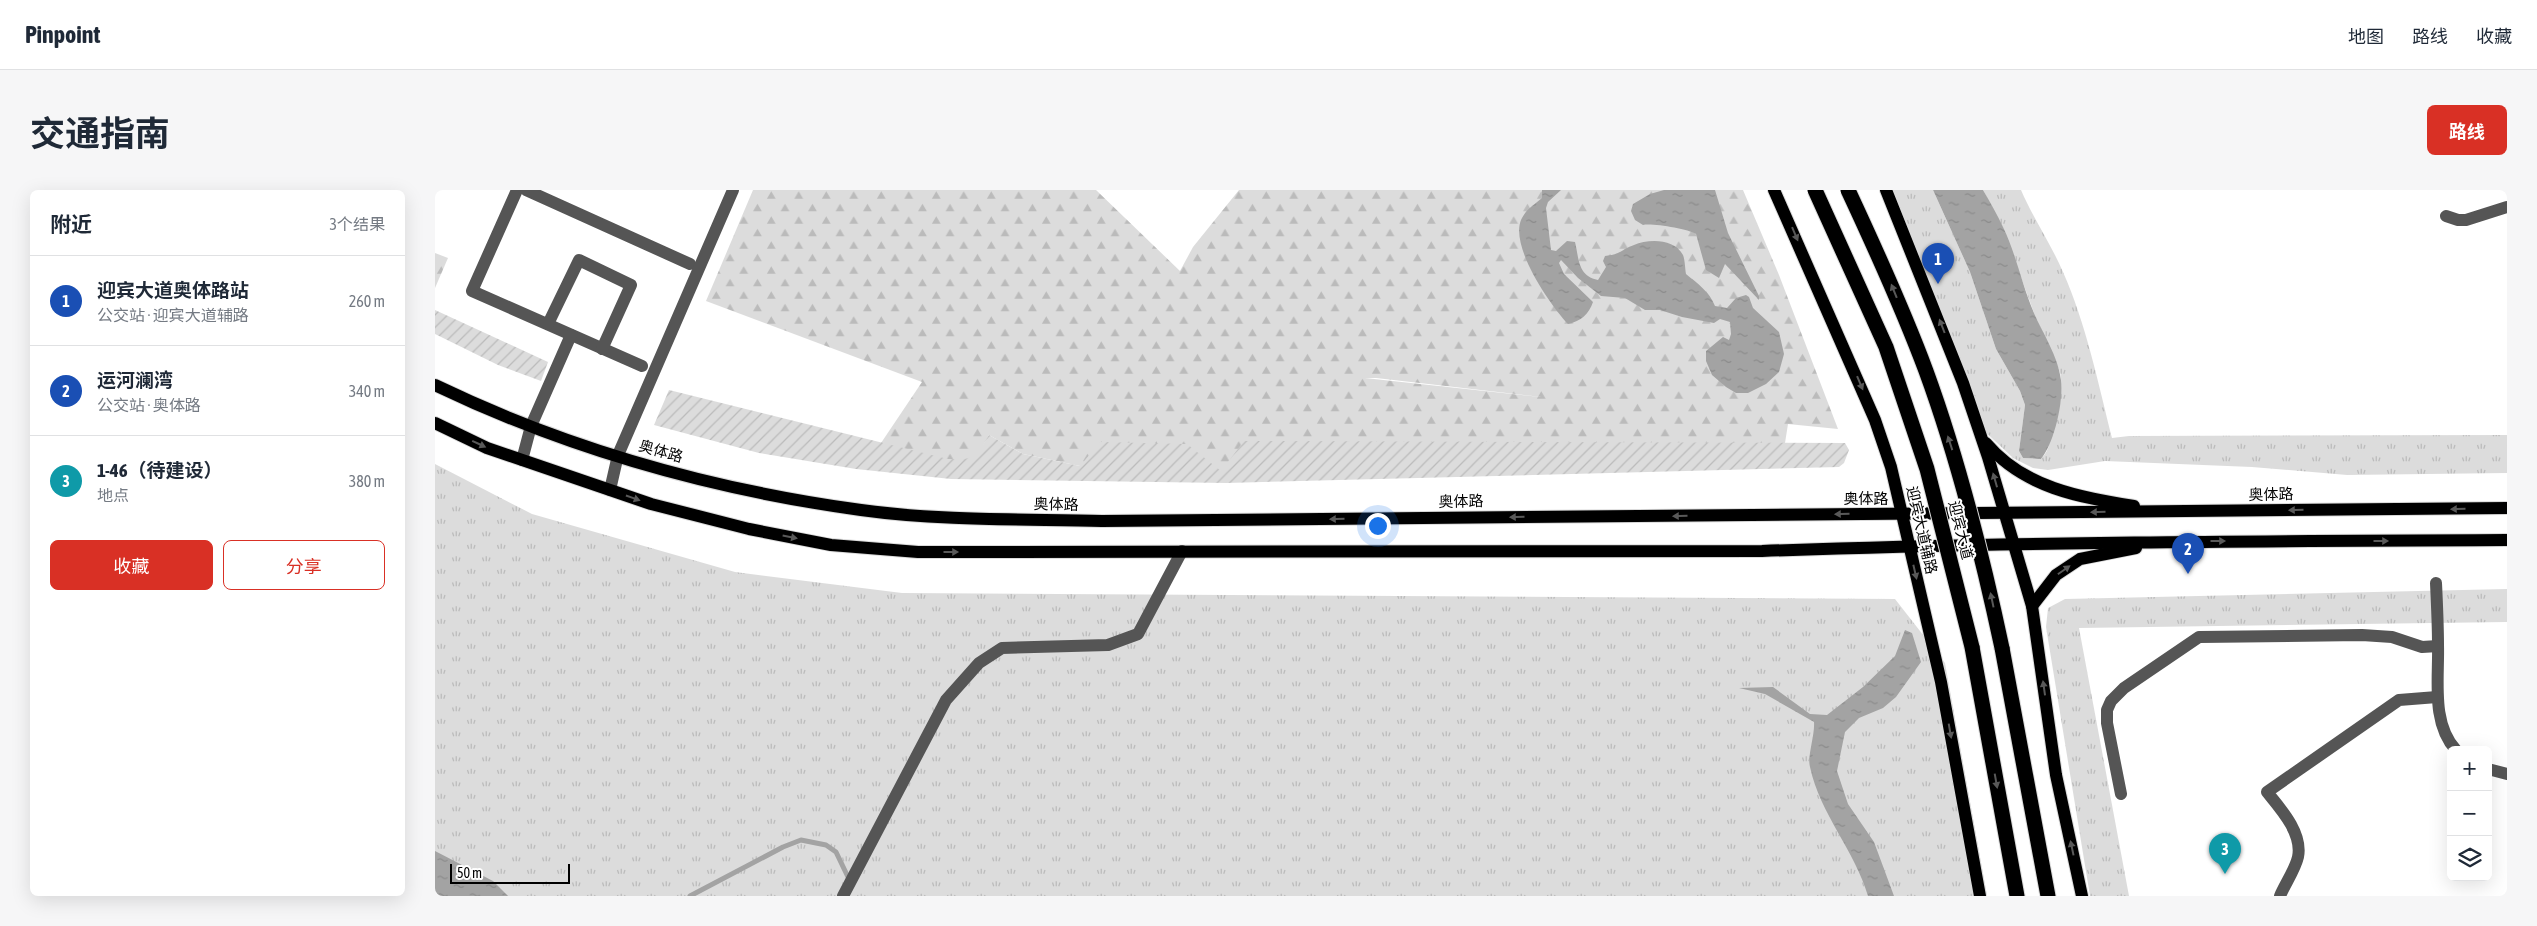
<!DOCTYPE html>
<html lang="zh">
<head>
<meta charset="utf-8">
<style>
  :root { --surface:#fff; --page:#f6f6f7; --text:#1f2937; --muted:#747a83; --line:#e0e1e3; --accent:#d93025 }
  body { margin:0; font-family:"Asap Condensed","Noto Sans SC",sans-serif; background:var(--page); color:var(--text) }
  .controls { position:absolute; right:15px; bottom:15px; display:grid; overflow:hidden; border-radius:8px; box-shadow:0 5px 20px #0002 }
  .controls button { width:45px; height:45px; display:grid; place-items:center; padding:0; border:0; border-bottom:1px solid var(--line); background:var(--surface); color:var(--text); font:25px sans-serif }
  .scale { position:absolute; left:15px; bottom:12px; width:120px; box-sizing:border-box; padding-left:5px; border:2px solid #000; border-top:0; font-size:14px; line-height:18px; white-space:nowrap; color:#000; -webkit-text-stroke:4px #fff; paint-order:stroke }
  .you { position:absolute; left:942px; top:335px; width:18px; height:18px; margin:-12px; border:4px solid #fff; border-radius:50%; background:#1a73e8; box-shadow:0 0 0 8px #1a73e833 }
  .badge { display:grid; place-items:center; width:32px; height:32px; border-radius:50%; background:var(--accent); color:#fff; font-size:16px; font-weight:700 }
  .pin { position:absolute; translate:-50% -41px; filter:drop-shadow(0 1px 2px #0008) }
  .pin::after { content:''; position:absolute; top:26px; width:18px; height:15px; background:inherit; clip-path:polygon(0 0,100% 0,50% 100%) }
  .list { margin:0; padding:0; list-style:none }
  h2 { display:flex; justify-content:space-between; align-items:center; height:65px; margin:0; padding:0 20px; font-size:21px }
  h2 small { font-size:16px; font-weight:400; color:var(--muted) }
  .list li { display:grid; grid-template-columns:32px 1fr auto; gap:15px; align-items:center; box-sizing:border-box; height:90px; padding:0 20px; border-top:1px solid var(--line) }
  .list b { display:block; font-size:19px; white-space:nowrap }
  .list p { margin:0; font-size:16px; white-space:nowrap; color:var(--muted) }
  .list em { font-size:16px; font-style:normal; color:var(--muted) }
  .actions { display:flex; gap:10px; padding:15px 20px }
  .actions a { flex:1; padding:11px 0; border:1px solid var(--accent); border-radius:8px; text-align:center; font-size:18px; color:var(--accent) }
  .actions .main { background:var(--accent); color:#fff }
  .icon { flex:none; width:28px; height:28px; fill:none; stroke:currentColor; stroke-width:2; stroke-linecap:round; stroke-linejoin:round }
  .map { position:relative; flex:none; width:2072px; height:706px; overflow:hidden; border-radius:8px }
  header { display:flex; align-items:center; gap:30px; box-sizing:border-box; height:70px; padding:0 25px; background:var(--surface); border-bottom:1px solid var(--line) }
  header strong { font-size:24px }
  nav { display:flex; gap:28px; margin-inline-start:auto; font-size:18px }
  .intro { display:flex; align-items:center; justify-content:space-between; box-sizing:border-box; height:120px; padding:0 30px }
  h1 { margin:0; font-size:35px }
  .button { padding:12px 22px; border-radius:8px; background:var(--accent); color:#fff; font-size:18px; font-weight:700 }
  main { display:flex; gap:30px; padding:0 30px }
  aside { flex:1; background:var(--surface); border-radius:8px; box-shadow:0 5px 20px #0002 }
  .map>svg:first-child { display:block }
  .grass { fill:url(#grass-tufts) }
  .forest { fill:url(#forest-firs); fill-rule:evenodd }
  .garden { fill:url(#garden-furrows) }
  .water { fill:url(#water-ripples) }
  .lines { fill:none; stroke-linecap:round; stroke-linejoin:round }
  .stream { stroke:#a3a3a3; stroke-width:5 }
  .major-casing { stroke:#dbdbdb; stroke-width:14 }
  .highway-casing { stroke:#dbdbdb; stroke-width:17 }
  .minor { stroke:#555; stroke-width:12 }
  .major { stroke:#000; stroke-width:12 }
  .highway { stroke:#000; stroke-width:15 }
  .highway-bridge-casing { stroke:#dbdbdb; stroke-width:17; stroke-linecap:butt }
  .highway-bridge { stroke:#000; stroke-width:15 }
  .oneway { fill:#595959 }
  .labels { text-anchor:middle; dominant-baseline:central; stroke-width:4; stroke-linejoin:round; paint-order:stroke }
  .street-label { font-size:15px; fill:#000; stroke:#fff }
</style>
</head>
<body>
<header>
<strong>Pinpoint</strong>
<nav><a>地图</a><a>路线</a><a>收藏</a></nav>
</header>
<div class="intro"><h1>交通指南</h1><a class="button">路线</a></div>
<main>
<aside>
<h2>附近<small>3个结果</small></h2>
<ul class="list">
<li><span class="badge" style="background:#1a4fb4">1</span><div><b>迎宾大道奥体路站</b><p>公交站 · 迎宾大道辅路</p></div><em>260 m</em></li>
<li><span class="badge" style="background:#1a4fb4">2</span><div><b>运河澜湾</b><p>公交站 · 奥体路</p></div><em>340 m</em></li>
<li><span class="badge" style="background:#0f9aa8">3</span><div><b>1-46（待建设）</b><p>地点</p></div><em>380 m</em></li>
</ul>
<div class="actions"><a class="main">收藏</a><a>分享</a></div>
</aside>
<div class="map">
<svg width="2072" height="706" viewBox="0 0 2072 706">
  <defs>
    <pattern id="grass-tufts" width="24" height="20" patternUnits="userSpaceOnUse" patternTransform="scale(1.25)"><rect width="24" height="20" fill="#dcdcdc"/><path d="M3 7l-1-3M5 7V3M7 7l1-3M15 17l-1-3M17 17v-4M19 17l1-3" fill="none" stroke="#bbb"/></pattern>
    <pattern id="forest-firs" width="22" height="20" patternUnits="userSpaceOnUse" patternTransform="scale(1.25)"><rect width="22" height="20" fill="#dcdcdc"/><path d="M5 1l3.5 6h-7zM16 11l3.5 6h-7z" fill="#bbb"/></pattern>
    <pattern id="garden-furrows" width="10" height="10" patternUnits="userSpaceOnUse" patternTransform="scale(1.25)"><rect width="10" height="10" fill="#dcdcdc"/><path d="M-1 1l2-2M0 10L10 0M9 11l2-2" fill="none" stroke="#bbb"/></pattern>
    <pattern id="water-ripples" width="26" height="14" patternUnits="userSpaceOnUse" patternTransform="scale(1.25)"><rect width="26" height="14" fill="#a3a3a3"/><path d="M2 4q2-2 4 0t4 0M15 11q2-2 4 0t4 0" fill="none" stroke="#8b8b8b"/></pattern>
  </defs>
  <rect width="100%" height="100%" fill="#fff"/>
  <!-- grass -->
  <g class="grass">
    <path d="M1448 0H1498L1535 82 1561 159 1585 201 1590 215 1584 261 1588 268 1606 269C1615 259 1613 256 1617 244 1624 222 1629 205 1625 182L1599 123 1568 38 1548 0H1586C1598 28 1616 54 1628 82 1651 134 1663 192 1677 248L1694 246 2072 245V283L1912 285 1817 277 1670 271 1613 280 1598 278 1578 268 1544 236Z"/>
    <polygon points="0,274 97,324 300,382 467,403 1460,409 1510,473 1552,706 0,706"/>
    <polygon points="2072,399 2072,432 1644,438 1694,706 1655,706 1611,437 1613,418 1630,409"/>
  </g>
  <!-- forest -->
  <g class="forest">
    <path d="M318 0H661L745 81 758 57 804 0H1308L1344 85 1403 239 1353 234 1350 253 786 281 645 276 588 264 554 245C550 251 547 260 541 265 527 280 465 258 446 253L487 192 271 111ZM930 188H941L1106 207H1105Z"/>
    <polygon points="0,63 13,68 0,98"/>
  </g>
  <!-- garden -->
  <g class="garden">
    <polygon points="0,120 113,172 106,191 63,175 0,144"/>
    <path d="M234 200 513 269C539 271 541 266 554 245L588 264 645 276 665 252 752 254 786 281 809 251 1410 253 1414 260 1409 273 1404 277 791 293 516 289 421 279 324 263 219 235Z"/>
  </g>
  <!-- water -->
  <g class="water">
    <path d="M1107 0H1126L1113 12 1111 18 1116 60 1121 61 1132 51 1140 52C1144 67 1142 86 1163 90L1171 77 1168 71 1170 66C1187 64 1185 60 1199 55 1213 49 1239 48 1248 65 1250 70 1250 78 1251 84 1263 94 1274 101 1280 116L1292 118 1301 108 1311 105 1314 107 1318 118 1344 142 1349 164 1344 182 1331 194 1313 203H1301L1291 197 1277 185 1271 171V161L1288 147 1294 150 1296 144 1295 132 1285 129 1279 133 1247 127 1225 120H1210L1190 108 1166 106 1143 88 1126 70 1124 73 1129 84 1158 112C1154 124 1146 131 1133 134 1115 115 1075 57 1086 30 1091 19 1099 15 1107 8Z"/>
    <path d="M1229 0H1280L1293 43 1324 106V110L1290 74 1284 88 1271 80 1261 44C1253 39 1217 33 1208 35L1200 30 1196 21 1198 14 1215 4Z"/>
    <path d="M1498 0H1548C1555 12 1562 24 1568 37 1581 64 1587 95 1599 123 1608 144 1623 166 1626 190 1629 210 1619 254 1606 269L1588 268 1584 261 1590 215 1585 201 1561 159 1535 82Z"/>
    <path d="M1470 440 1477 443 1486 472 1461 507 1448 518 1424 528 1410 542 1402 581 1413 614 1439 652 1459 706H1433C1420 661 1385 624 1375 577 1372 566 1380 546 1379 532L1330 504 1304 498 1338 497 1375 524 1392 525 1428 497 1460 466Z"/>
    <polygon points="0,661 58,691 73,706 0,706"/>
  </g>
  <g class="lines">
    <!-- stream -->
    <polyline class="stream" points="255,706 348,657 366,650 391,655 401,662 413,687"/>
    <defs>
      <g id="major">
        <polyline points="1339,0 1440,230 1456,277 1506,492 1545,706"/>
        <polyline points="1451,0 1528,193 1553,267 1597,416 1621,585 1647,706"/>
        <path d="M0 195C133 259 280 300 426 320 506 331 587 329 667 331L2072 318"/>
        <path d="M0 233 52 258 216 314 314 339 396 355 483 362 1327 361C1575 352 1824 351 2072 350"/>
        <path d="M1551 253C1589 298 1644 307 1699 316"/>
        <polyline points="1597,416 1621,385 1645,369 1701,358"/>
      </g>
      <g id="highway">
        <polyline points="1537,457 1582,706"/>
        <polyline points="1567,458 1613,706"/>
      </g>
    </defs>
    <!-- major casing -->
    <use href="#major" class="major-casing"/>
    <!-- highway casing -->
    <use href="#highway" class="highway-casing"/>
    <!-- minor -->
    <g class="minor">
      <polyline points="82,0 37,101 207,176"/>
      <polyline points="91,0 255,74"/>
      <polyline points="2011,26 2023,30 2031,30 2072,17"/>
      <polyline points="113,134 144,70 196,95 167,159"/>
      <polyline points="87,270 96,236 136,145"/>
      <polyline points="175,300 183,265 298,0"/>
      <path d="M2001 393C2002 414 2003 435 2003 455 2004 489 1996 533 2021 560"/>
      <polyline points="2053,579 2072,584"/>
      <polyline points="1686,604 1672,533 1672,520 1676,511 1689,498 1764,447 1927,445 1957,447 1987,457 2003,456"/>
      <polyline points="408,706 511,510 544,473 567,458 673,455 703,444 747,361"/>
      <path d="M1845 706C1850 694 1860 680 1863 667 1868 643 1845 618 1832 602L1964 510 2002 507"/>
    </g>
    <!-- major -->
    <use href="#major" class="major"/>
    <!-- highway -->
    <use href="#highway" class="highway"/>
    <defs>
      <g id="highway-bridge">
        <polyline points="1380,0 1451,157 1492,279 1537,457"/>
        <path d="M1413 0C1441 60 1468 119 1491 181 1524 271 1547 364 1567 458"/>
      </g>
    </defs>
    <!-- highway-bridge casing -->
    <use href="#highway-bridge" class="highway-bridge-casing"/>
    <!-- highway-bridge -->
    <use href="#highway-bridge" class="highway-bridge"/>
  </g>
  <!-- one-way arrows -->
  <defs><path id="oneway-solid" d="M-6-.8H1V-3.2L6.5 0L1 3.2V.8H-6Z" transform="scale(1.25)"/></defs>
  <g class="oneway">
    <use href="#oneway-solid" transform="translate(1360 44) rotate(67)"/>
    <use href="#oneway-solid" transform="translate(1459 101) rotate(-112)"/>
    <use href="#oneway-solid" transform="translate(1507 136) rotate(-111)"/>
    <use href="#oneway-solid" transform="translate(1425 193) rotate(67)"/>
    <use href="#oneway-solid" transform="translate(1515 253) rotate(-108)"/>
    <use href="#oneway-solid" transform="translate(44 254) rotate(25)"/>
    <use href="#oneway-solid" transform="translate(1560 290) rotate(-106)"/>
    <use href="#oneway-solid" transform="translate(198 308) rotate(19)"/>
    <use href="#oneway-solid" transform="translate(2023 319) rotate(179)"/>
    <use href="#oneway-solid" transform="translate(1861 320) rotate(179)"/>
    <use href="#oneway-solid" transform="translate(1663 322) rotate(179)"/>
    <use href="#oneway-solid" transform="translate(1407 324) rotate(179)"/>
    <use href="#oneway-solid" transform="translate(1245 326) rotate(179)"/>
    <use href="#oneway-solid" transform="translate(1082 327) rotate(179)"/>
    <use href="#oneway-solid" transform="translate(902 329) rotate(179)"/>
    <use href="#oneway-solid" transform="translate(355 347) rotate(11)"/>
    <use href="#oneway-solid" transform="translate(1783 351)"/>
    <use href="#oneway-solid" transform="translate(1946 351)"/>
    <use href="#oneway-solid" transform="translate(516 362)"/>
    <use href="#oneway-solid" transform="translate(1629 380) rotate(-35)"/>
    <use href="#oneway-solid" transform="translate(1480 382) rotate(77)"/>
    <use href="#oneway-solid" transform="translate(1557 410) rotate(-102)"/>
    <use href="#oneway-solid" transform="translate(1609 498) rotate(-98)"/>
    <use href="#oneway-solid" transform="translate(1515 541) rotate(80)"/>
    <use href="#oneway-solid" transform="translate(1561 591) rotate(80)"/>
    <use href="#oneway-solid" transform="translate(1637 658) rotate(-102)"/>
  </g>
  <g class="labels">
    <!-- street labels -->
    <g class="street-label">
      <text transform="translate(226 261) rotate(16)">奥体路</text>
      <text transform="translate(1836 304) rotate(-1)">奥体路</text>
      <text x="1431" y="308">奥体路</text>
      <text transform="translate(1026 311) rotate(-1)">奥体路</text>
      <text transform="translate(621 314) rotate(1)">奥体路</text>
      <text transform="translate(1487 340) rotate(77)">迎宾大道辅路</text>
      <text transform="translate(1526 340) rotate(76)">迎宾大道</text>
    </g>
  </g>
</svg>
<div class="controls">
<button>+</button>
<button>−</button>
<button><svg class="icon" aria-label="layers" viewBox="0 0 24 24"><path d="M12 4l9 5-9 5-9-5zM3 14l9 5 9-5"/></svg></button>
</div>
<div class="scale">50 m</div>
<div class="you"></div>
<div class="pin badge" style="left:1503px;top:94px;background:#1a4fb4">1</div>
<div class="pin badge" style="left:1753px;top:384px;background:#1a4fb4">2</div>
<div class="pin badge" style="left:1790px;top:684px;background:#0f9aa8">3</div>
</div>
</main>
</body>
</html>
